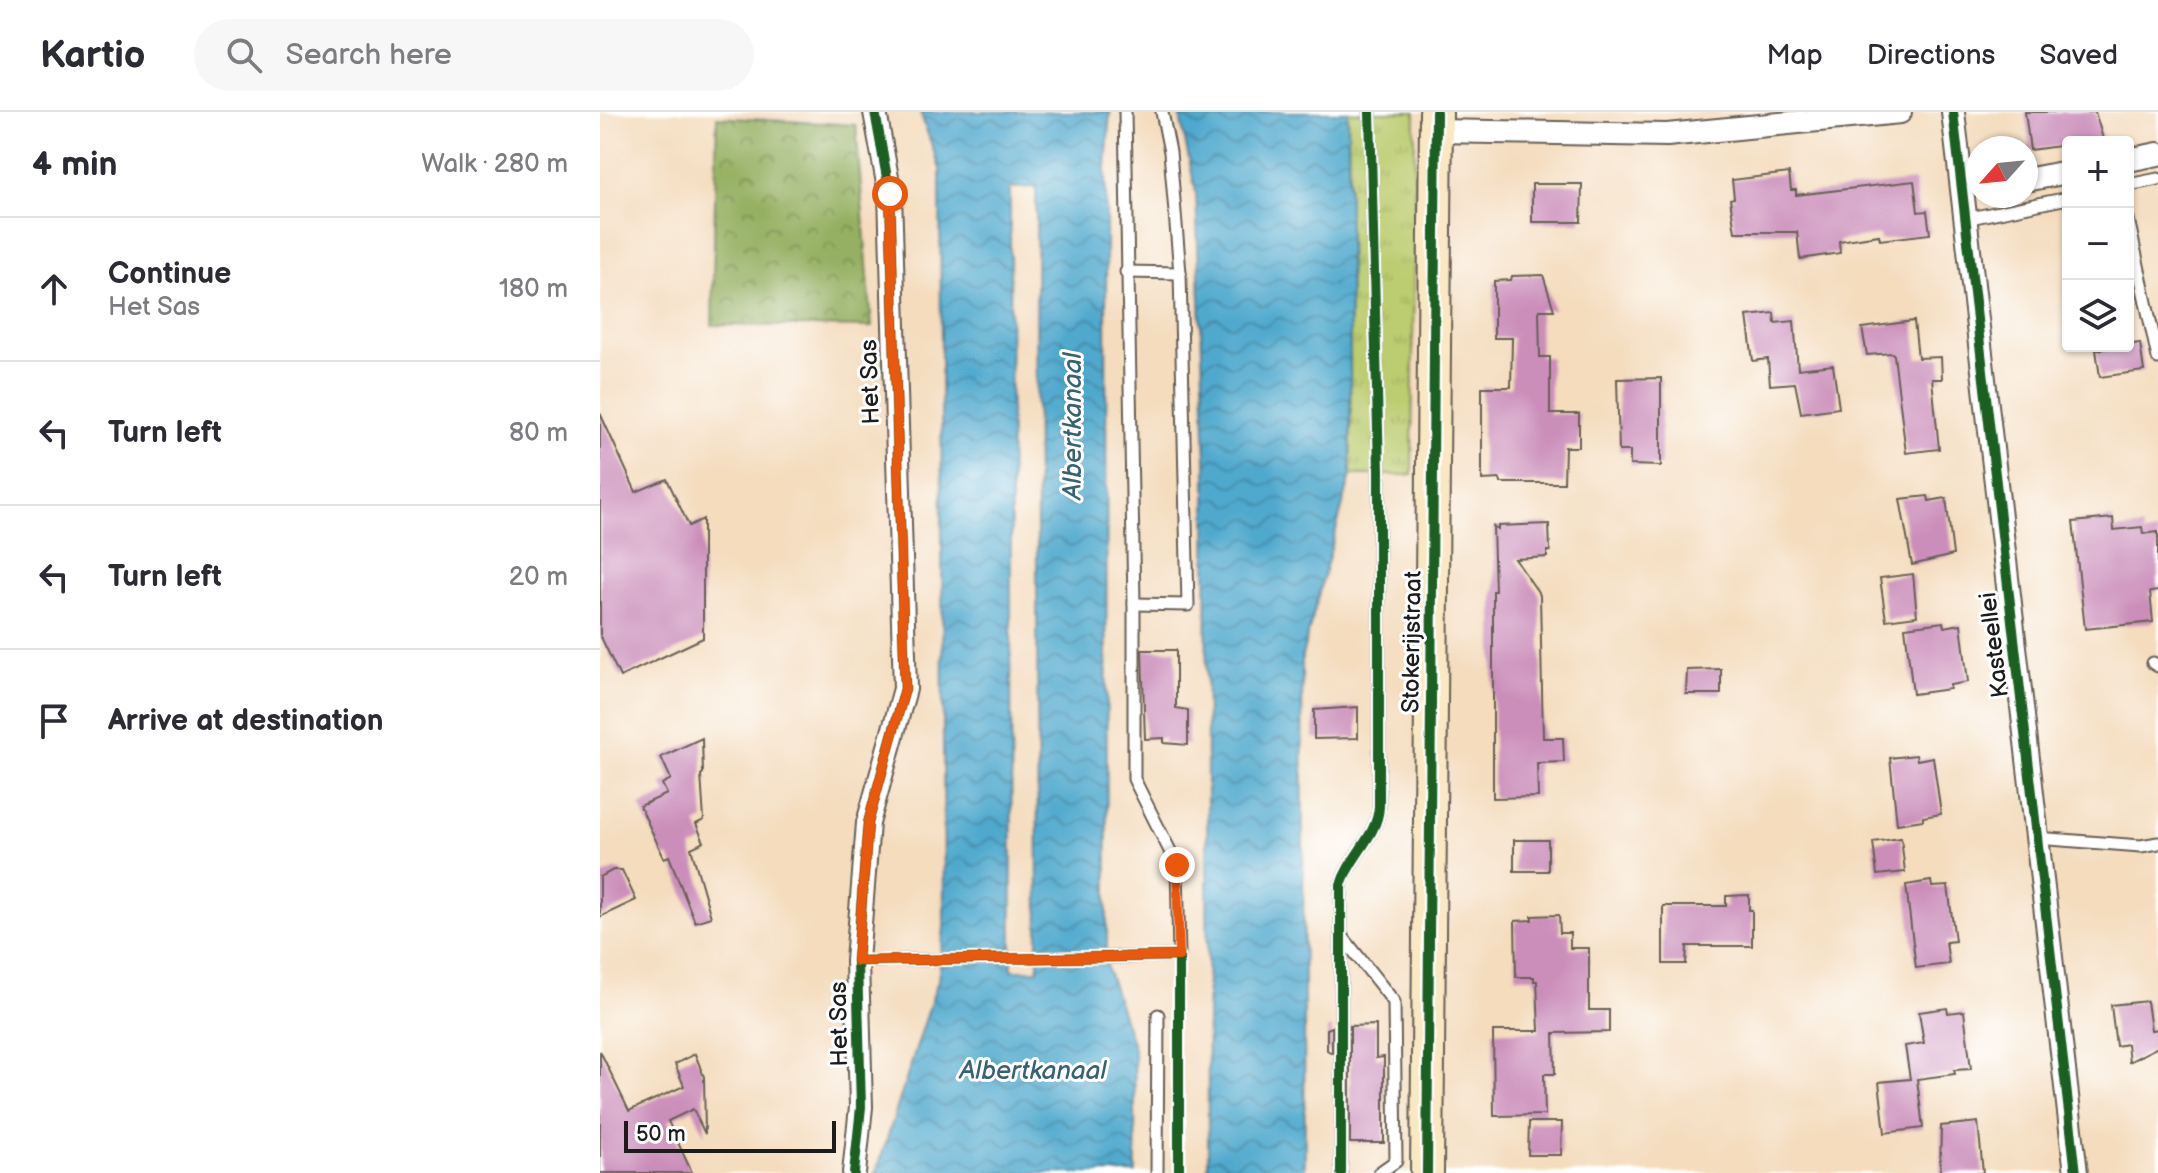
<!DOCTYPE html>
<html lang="en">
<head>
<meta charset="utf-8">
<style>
  :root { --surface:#fff; --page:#f7f7f7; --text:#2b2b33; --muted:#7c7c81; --line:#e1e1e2 }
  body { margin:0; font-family:"Balsamiq Sans",sans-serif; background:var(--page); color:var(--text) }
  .controls { position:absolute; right:24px; top:24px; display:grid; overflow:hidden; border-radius:8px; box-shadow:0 2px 6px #0004 }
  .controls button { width:72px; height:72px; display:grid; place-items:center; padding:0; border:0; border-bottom:2px solid var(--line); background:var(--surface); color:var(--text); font:40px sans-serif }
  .compass { position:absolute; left:1366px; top:24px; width:72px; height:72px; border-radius:50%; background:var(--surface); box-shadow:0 2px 6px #0004; rotate:243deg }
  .scale { position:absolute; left:24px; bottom:20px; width:212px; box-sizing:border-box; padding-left:8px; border:4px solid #1c1c1c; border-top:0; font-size:22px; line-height:28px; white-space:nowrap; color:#1c1c1c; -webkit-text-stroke:6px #fff; paint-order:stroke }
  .stop { position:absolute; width:24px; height:24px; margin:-18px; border:6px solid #ea580c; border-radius:50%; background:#fff }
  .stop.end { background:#ea580c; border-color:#fff; box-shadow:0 2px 8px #0008 }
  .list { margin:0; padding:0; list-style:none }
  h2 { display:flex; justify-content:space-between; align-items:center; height:104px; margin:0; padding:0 32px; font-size:34px }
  h2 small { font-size:26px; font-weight:400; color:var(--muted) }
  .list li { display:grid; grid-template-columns:52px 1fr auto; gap:24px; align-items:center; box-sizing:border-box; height:144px; padding:0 32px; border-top:2px solid var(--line) }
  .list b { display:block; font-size:30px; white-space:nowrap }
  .list p { margin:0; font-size:26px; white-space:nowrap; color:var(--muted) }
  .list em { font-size:26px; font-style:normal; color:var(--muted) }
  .icon { flex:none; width:44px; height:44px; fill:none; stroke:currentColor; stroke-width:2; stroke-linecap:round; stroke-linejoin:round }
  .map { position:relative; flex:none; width:1558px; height:1061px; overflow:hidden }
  header { display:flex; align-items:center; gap:48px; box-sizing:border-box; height:112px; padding:0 40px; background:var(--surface); border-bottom:2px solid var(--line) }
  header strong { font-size:38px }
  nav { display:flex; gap:44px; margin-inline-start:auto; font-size:28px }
  .search { width:560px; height:72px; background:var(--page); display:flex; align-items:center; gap:20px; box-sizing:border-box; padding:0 28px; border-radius:44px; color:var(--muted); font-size:30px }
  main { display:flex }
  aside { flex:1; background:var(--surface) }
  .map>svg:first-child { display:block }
  .grass { fill:url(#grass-tufts); stroke:#6c7446; stroke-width:2 }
  .forest { fill:url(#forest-crowns); stroke:#58663f; stroke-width:2 }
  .water { fill:url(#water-waves); stroke:#366274; stroke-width:2; fill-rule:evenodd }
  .building { fill:#cb8eba }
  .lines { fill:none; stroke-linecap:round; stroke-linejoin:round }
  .lane-casing { stroke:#685f54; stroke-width:15 }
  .street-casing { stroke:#685f54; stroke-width:26 }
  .secondary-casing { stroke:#685f54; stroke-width:36 }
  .lane { stroke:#fff; stroke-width:11 }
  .street { stroke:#fff; stroke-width:22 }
  .secondary { stroke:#fae7c3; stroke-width:32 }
  .cycleway-casing { stroke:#fff; stroke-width:15 }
  .cycleway { stroke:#1b5e20; stroke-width:10 }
  .route { stroke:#ea580c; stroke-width:10 }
  .labels { text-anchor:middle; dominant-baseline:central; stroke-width:6; stroke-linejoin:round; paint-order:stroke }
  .street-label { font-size:24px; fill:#1c1c1c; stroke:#fff }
  .water-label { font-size:26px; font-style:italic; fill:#366274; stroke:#fff }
</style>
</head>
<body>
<header>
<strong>Kartio</strong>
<div class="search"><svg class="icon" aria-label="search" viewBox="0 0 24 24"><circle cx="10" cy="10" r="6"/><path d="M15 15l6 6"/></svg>Search here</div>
<nav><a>Map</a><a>Directions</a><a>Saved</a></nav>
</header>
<main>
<aside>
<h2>4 min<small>Walk · 280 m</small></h2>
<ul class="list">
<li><svg class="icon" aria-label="ahead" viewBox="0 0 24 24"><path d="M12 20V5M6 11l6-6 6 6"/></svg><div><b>Continue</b><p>Het Sas</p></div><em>180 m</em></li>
<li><svg class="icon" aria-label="left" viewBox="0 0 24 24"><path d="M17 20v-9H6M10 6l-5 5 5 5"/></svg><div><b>Turn left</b></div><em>80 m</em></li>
<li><svg class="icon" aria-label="left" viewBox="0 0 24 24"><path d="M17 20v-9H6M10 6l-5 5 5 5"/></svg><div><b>Turn left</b></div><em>20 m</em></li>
<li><svg class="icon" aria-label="arrive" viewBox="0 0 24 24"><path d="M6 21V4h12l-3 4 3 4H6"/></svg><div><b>Arrive at destination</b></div></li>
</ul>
</aside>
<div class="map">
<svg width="1558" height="1061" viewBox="0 0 1558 1061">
  <defs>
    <pattern id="grass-tufts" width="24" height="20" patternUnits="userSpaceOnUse" patternTransform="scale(2)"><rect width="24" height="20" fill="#bccc6f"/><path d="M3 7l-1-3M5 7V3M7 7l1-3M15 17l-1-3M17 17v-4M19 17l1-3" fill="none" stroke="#a1af60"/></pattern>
    <pattern id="forest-crowns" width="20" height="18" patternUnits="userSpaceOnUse" patternTransform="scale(2)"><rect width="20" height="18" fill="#95b062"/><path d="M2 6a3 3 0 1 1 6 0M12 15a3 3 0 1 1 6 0" fill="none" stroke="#798e50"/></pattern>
    <pattern id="water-waves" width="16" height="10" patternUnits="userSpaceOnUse" patternTransform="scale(2)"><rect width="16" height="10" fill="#50a9cd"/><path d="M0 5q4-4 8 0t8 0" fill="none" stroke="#4289a6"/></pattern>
  </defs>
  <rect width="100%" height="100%" fill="#fff"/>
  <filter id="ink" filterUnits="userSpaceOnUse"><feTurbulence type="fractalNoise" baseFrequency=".0125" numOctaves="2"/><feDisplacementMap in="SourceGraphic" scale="16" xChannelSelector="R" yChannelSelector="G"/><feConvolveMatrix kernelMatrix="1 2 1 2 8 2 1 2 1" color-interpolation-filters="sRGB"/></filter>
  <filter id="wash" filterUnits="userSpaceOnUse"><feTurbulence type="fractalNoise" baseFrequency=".006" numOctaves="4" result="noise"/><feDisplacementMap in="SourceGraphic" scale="32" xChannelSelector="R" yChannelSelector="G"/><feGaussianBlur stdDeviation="1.8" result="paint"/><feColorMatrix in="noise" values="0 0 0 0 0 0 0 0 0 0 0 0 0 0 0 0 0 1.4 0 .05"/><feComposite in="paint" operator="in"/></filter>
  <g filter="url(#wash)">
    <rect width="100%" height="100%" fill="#f4dcbd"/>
    <!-- grass -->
    <polygon class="grass" points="748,0 815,0 812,363 751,363"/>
    <!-- forest -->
    <polygon class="forest" points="117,5 256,13 272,215 112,213"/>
    <!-- water -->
    <g class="water">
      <path d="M320 0H510L506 56 507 856 534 936 536 1061H276L338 868 344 815 340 57ZM436 75 438 858H412L410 76Z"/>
      <polygon points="579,0 748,0 751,363 702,544 705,1061 608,1061 606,349 596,81"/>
    </g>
    <g id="blocks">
      <!-- building -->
      <g class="building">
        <polygon points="1425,0 1495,0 1504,30 1466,30 1467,33 1430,38"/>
        <polygon points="1189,61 1191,78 1196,78 1196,83 1314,69 1318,100 1327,99 1330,122 1280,128 1279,123 1239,129 1240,141 1200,147 1197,120 1135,120 1130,87 1134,86 1132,68"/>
        <polygon points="932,72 982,72 981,110 932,110"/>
        <polygon points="943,163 954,198 939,198 940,245 950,245 950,302 979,302 979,335 965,335 964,371 901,371 900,367 882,368 882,275 911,275 912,226 894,226 894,169 911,168 912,164"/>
        <polygon points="1174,201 1175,211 1194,209 1198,257 1233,253 1239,296 1201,301 1195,271 1170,273 1168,247 1153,249 1147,204"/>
        <polygon points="1314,209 1318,246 1341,245 1342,267 1332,267 1339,337 1306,341 1294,243 1292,241 1267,243 1262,216"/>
        <polygon points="1540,231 1544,259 1500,265 1496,238"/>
        <polygon points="1061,266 1061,354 1030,353 1030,339 1019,339 1017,267"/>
        <polygon points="0,301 36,380 67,367 89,414 103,407 103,526 20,565 0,523"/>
        <polygon points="1328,384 1329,389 1346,386 1353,443 1312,453 1300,387"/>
        <polygon points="1513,406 1514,418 1542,415 1543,422 1558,420 1558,479 1550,480 1553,510 1485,517 1473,410"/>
        <polygon points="949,412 950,439 947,439 947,445 915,447 940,483 943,626 963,626 964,650 937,651 938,685 893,686 893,479 895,479 893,414 898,417 898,414"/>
        <polygon points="1313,462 1317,504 1286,508 1280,466"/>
        <polygon points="1343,510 1344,515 1361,512 1368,570 1350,573 1350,577 1313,582 1305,515"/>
        <polygon points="542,538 576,538 576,596 588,598 588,633 564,631 564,626 545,627"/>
        <polygon points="1121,557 1121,582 1086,582 1087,558"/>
        <polygon points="758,595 758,626 714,627 714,598"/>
        <polygon points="102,626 103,661 101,663 104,708 96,712 104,730 91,736 111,805 95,810 69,744 64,746 40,694 67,682 62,672 71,667 61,645"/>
        <polygon points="1316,643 1317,648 1333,645 1341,702 1323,705 1323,708 1297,712 1290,646"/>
        <polygon points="1301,726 1305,760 1277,763 1273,730"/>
        <rect x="914" y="728" width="34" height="31"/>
        <polygon points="13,758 22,758 36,788 0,805 0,765"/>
        <polygon points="1331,769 1332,775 1348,774 1355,829 1346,830 1349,852 1316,856 1306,773"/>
        <polygon points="1149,783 1149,798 1152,798 1152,834 1087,834 1086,852 1063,852 1063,794 1126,794 1126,784"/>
        <polygon points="959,803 960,821 970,821 970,836 989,836 989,898 1009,898 1009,920 954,921 955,962 944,962 945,1003 894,1004 893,919 939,919 937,869 934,869 934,865 916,865 915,809 932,808 932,804"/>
        <polygon points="1547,889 1551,918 1558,917 1558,935 1529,950 1527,932 1516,934 1511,893"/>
        <polygon points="1347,896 1348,901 1364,899 1371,957 1354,958 1355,962 1317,967 1323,1016 1285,1021 1279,970 1310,967 1305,934 1324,931 1319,900"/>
        <polygon points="776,913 776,946 784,945 784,1031 750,1031 750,914"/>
        <polygon points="732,915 732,941 727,938 727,917"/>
        <polygon points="0,939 29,999 84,974 75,952 95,942 104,965 105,1022 93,997 68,1009 92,1061 0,1061"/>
        <polygon points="929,1010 962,1010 961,1043 928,1043"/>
        <polygon points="1378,1010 1383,1061 1340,1061 1341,1014"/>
      </g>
    </g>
  </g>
  <g filter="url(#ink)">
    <use href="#blocks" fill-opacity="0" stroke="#685f54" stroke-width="2"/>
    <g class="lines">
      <defs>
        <g id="lane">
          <polyline points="1528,73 1558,67"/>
          <polyline points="1365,107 1468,86"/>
          <polyline points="1528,107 1558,246"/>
          <polyline points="526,160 580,161"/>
          <polyline points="534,492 588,493 580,161 570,40 562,0"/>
          <polyline points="1553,551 1558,554"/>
          <polyline points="1436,726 1541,734 1558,731"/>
          <polyline points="741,823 794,890 796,1049 779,1061"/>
          <polyline points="257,849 579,844 577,753 534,667 534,492 525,0"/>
          <polyline points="557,1061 558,903"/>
          <path d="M741 1061V773C749 745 778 724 779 694V358L770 0"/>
        </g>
        <g id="street">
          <polyline points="1353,0 1476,1061"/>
          <polyline points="836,19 1067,23 1300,0"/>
          <polyline points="1528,48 1558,42"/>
          <polyline points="1426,68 1468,60"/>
          <polyline points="254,1061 261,995 257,849 268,711 305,577 290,82 275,0"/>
        </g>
        <polyline id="secondary" points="827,1061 836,0"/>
      </defs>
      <!-- lane casing -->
      <use href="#lane" class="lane-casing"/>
      <!-- street casing -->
      <use href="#street" class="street-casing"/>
      <!-- secondary casing -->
      <use href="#secondary" class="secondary-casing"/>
      <!-- lane -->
      <use href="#lane" class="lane"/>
      <!-- street -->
      <use href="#street" class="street"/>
      <!-- secondary -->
      <use href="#secondary" class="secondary"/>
      <defs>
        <g id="cycleway">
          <polyline points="1353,0 1476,1061"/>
          <polyline points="257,849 579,844 579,1061"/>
          <polyline points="254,1061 261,995 257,849 268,711 305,577 290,82 275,0"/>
          <path d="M741 1061V773C749 745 778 724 779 694V358L770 0"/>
          <polyline points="827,1061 836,0"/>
        </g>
      </defs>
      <!-- cycleway casing -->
      <use href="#cycleway" class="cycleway-casing"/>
      <!-- cycleway -->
      <use href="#cycleway" class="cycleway"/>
    </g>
  </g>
  <g class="lines" filter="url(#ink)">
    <!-- route -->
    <polyline class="route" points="290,82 305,577 268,711 257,849 579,844 577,753"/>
  </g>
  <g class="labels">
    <!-- street labels -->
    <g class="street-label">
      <text transform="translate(270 270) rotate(-92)">Het Sas</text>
      <text transform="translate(812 530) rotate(-89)">Stokerijstraat</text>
      <text transform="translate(1394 533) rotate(-97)">Kasteellei</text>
      <text transform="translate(239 912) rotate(-91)">Het Sas</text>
    </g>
    <!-- water labels -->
    <g class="water-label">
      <text transform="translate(473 314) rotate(-90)">Albertkanaal</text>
      <text x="433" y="959">Albertkanaal</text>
    </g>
  </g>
</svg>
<div class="controls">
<button>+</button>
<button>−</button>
<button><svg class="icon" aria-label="layers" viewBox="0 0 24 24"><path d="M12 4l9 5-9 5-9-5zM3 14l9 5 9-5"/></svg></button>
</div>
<svg class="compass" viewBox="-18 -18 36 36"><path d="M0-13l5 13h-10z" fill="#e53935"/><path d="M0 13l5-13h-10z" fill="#7c7c81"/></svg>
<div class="scale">50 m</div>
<div class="stop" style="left:290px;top:82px"></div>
<div class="stop end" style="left:577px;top:753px"></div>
</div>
</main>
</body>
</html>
